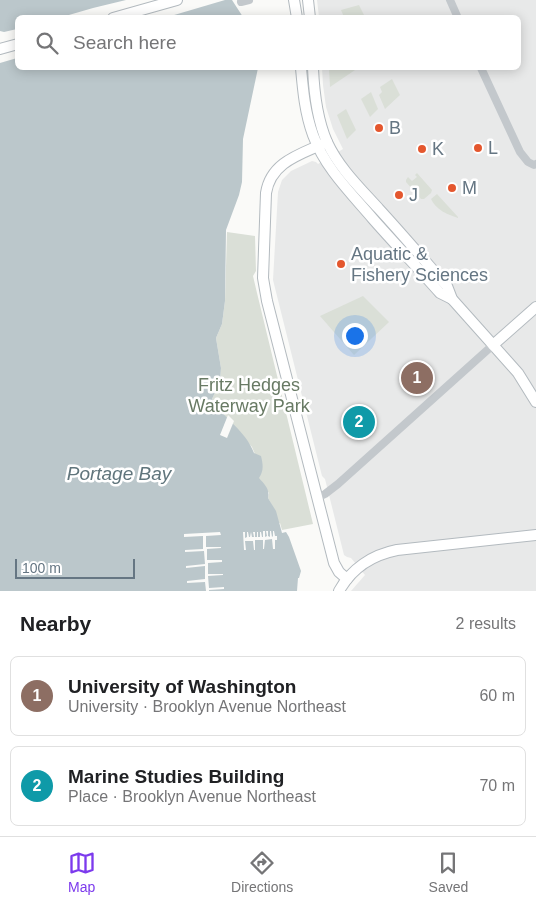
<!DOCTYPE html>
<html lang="en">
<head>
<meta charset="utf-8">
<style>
  :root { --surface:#fff; --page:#f2f2f2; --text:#202124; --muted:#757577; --line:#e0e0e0; --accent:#7c3aed }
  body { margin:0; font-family:Helvetica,sans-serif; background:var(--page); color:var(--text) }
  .scale { position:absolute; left:15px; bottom:12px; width:120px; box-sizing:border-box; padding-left:5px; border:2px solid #657683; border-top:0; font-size:14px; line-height:18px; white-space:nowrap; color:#657683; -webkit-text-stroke:4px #fff; paint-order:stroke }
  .you { position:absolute; left:354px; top:335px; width:18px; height:18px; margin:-12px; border:4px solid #fff; border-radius:50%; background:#1a73e8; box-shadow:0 0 0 8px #1a73e833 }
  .badge { display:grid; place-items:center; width:32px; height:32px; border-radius:50%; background:var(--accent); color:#fff; font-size:16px; font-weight:700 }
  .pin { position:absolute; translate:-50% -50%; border:2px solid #fff; box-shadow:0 1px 5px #0006 }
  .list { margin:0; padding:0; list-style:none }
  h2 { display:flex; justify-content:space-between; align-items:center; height:65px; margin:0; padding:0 20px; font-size:21px }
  h2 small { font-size:16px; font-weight:400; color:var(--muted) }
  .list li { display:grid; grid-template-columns:32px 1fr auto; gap:15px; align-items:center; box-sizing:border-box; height:80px; margin:0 10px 10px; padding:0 10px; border:1px solid var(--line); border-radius:8px }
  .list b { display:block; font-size:19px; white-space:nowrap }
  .list p { margin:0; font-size:16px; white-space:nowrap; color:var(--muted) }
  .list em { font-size:16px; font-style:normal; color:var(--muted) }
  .icon { flex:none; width:28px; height:28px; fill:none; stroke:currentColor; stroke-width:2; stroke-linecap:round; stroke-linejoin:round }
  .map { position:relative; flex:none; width:536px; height:591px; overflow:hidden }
  .search { position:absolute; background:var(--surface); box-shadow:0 2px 12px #0003; left:15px; right:15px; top:15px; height:55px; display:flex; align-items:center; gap:12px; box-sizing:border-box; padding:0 18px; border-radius:8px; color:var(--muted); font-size:19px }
  .sheet { height:245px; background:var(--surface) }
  nav { display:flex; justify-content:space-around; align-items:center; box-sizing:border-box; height:70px; border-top:1px solid var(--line); background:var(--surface); font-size:14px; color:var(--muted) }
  nav a { display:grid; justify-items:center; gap:2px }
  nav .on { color:var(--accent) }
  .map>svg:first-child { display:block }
  .built { fill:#e8e9e9 }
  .green { fill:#dadfd7 }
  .water { fill:#bbc7cb }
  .pier { fill:#fafaf8 }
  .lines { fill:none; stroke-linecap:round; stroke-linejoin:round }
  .secondary-casing { stroke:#b3babf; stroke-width:12 }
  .street { stroke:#c3c8cc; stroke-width:8 }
  .secondary { stroke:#fff; stroke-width:10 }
  .poi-dot { fill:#e4572e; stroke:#fff; stroke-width:2 }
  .labels { text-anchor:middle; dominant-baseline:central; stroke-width:5; stroke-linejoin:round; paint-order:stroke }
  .poi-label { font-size:18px; fill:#657683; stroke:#fff; text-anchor:start }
  .park-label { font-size:18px; fill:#687a64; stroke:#fff }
  .water-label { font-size:19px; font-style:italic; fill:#60757c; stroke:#fff }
</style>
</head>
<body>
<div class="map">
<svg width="536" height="591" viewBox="0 0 536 591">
  <rect width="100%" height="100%" fill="#fafaf8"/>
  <!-- built -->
  <polygon class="built" points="317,0 536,0 536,591 351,591 365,575 351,558 347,557 344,555 325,479 322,476 273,280 278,192 282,180 291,171 312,161 316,162 318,164 343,149 333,129 326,107 323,85 322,68 518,68 518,18 319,17"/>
  <!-- green -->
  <g class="green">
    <polygon points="359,5 365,17 344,17 341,10"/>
    <polygon points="329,68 358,68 330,87"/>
    <polygon points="392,79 400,95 385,109 379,95 382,92 380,87"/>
    <polygon points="371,92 378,109 370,117 361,99"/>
    <polygon points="346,109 356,130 347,139 337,115"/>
    <polygon points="417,173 432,190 431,193 424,199 421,199 406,182 406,180 408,177 412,181 417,177 415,175"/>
    <path d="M437 194 458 217V218C447 214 436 210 431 199Z"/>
    <polygon points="227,232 255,236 256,271 253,276 257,293 313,524 282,530 280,523 277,524 272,505 268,498 269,493 258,478 262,471 252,447 216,406 212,399 220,382 221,368 216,338 222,324 225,301"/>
    <polygon points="363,296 389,322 354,355 320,316"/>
  </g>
  <!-- water -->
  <path class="water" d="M0 0H232L243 17 18 18V68H258L243 139 242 182 239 195 226 230 225 301 222 324 216 338 221 368 220 382 212 399C224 419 246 431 254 453L261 456C263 464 264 471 259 478 265 485 270 489 268 498L276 511 282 533 286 532 289 537 301 571 299 578H298L297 591H0Z"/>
  <!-- pier -->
  <g class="pier">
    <polygon points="126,0 225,0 164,18 62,17 93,8"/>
    <polygon points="17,29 17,58 0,63 0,31 4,32"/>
    <polygon points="228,415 234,421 227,438 220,435"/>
    <polygon points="263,531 265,531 265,537 267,536 266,531 268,531 268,536 270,537 270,531 271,531 272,537 273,536 273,531 274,531 275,536 277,536 277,540 275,540 275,549 273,549 272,539 265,540 264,549 263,549 263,540 255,540 255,550 254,550 253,541 245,541 246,550 244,550 243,532 245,532 245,538 247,537 247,532 248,532 249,537 250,537 251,532 252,537 254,537 253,532 255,532 255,537 257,537 257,532 258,532 258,537 260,537 260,532 261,532 262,537 263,537"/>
    <polygon points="220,532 221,535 206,536 206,547 221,547 221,548 207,549 207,560 222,560 222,562 208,563 208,574 223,574 223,575 208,576 209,588 224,587 224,589 209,590 209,591 206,591 205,582 187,583 187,581 205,579 205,566 186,568 186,566 205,564 204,551 185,552 185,550 203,549 203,536 184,537 184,534"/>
  </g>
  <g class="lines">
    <defs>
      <g id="secondary">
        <polyline points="294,0 297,18"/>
        <polyline points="308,0 310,18"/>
        <polyline points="113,18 177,0"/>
        <polyline points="0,49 18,44"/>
        <path d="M301 68C303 91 305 113 313 135 325 168 351 193 373 219 395 244 418 268 440 293L452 299"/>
        <path d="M313 68C314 92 317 119 327 142 339 168 360 188 379 209 402 234 424 260 447 286L452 299 518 373 536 402"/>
        <path d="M327 142C302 154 271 161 266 193L263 278 267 301 334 563 339 572 347 579"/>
        <polyline points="493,345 536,307"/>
        <path d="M339 591C351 569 372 555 397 550L536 535"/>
      </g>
    </defs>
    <!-- secondary casing -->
    <use href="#secondary" class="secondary-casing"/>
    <!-- street -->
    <g class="street">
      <polyline points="450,0 458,18"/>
      <polyline points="241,2 249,0"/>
      <polyline points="481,68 520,152 528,162 534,165 536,164"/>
      <polyline points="317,498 325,494 338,484 493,345"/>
    </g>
    <!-- secondary -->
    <use href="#secondary" class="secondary"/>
  </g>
  <!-- markers -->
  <g class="poi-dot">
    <circle cx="379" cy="128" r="5"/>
    <circle cx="478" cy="148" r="5"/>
    <circle cx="422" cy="149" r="5"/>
    <circle cx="452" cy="188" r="5"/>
    <circle cx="399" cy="195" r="5"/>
    <circle cx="341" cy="264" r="5"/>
  </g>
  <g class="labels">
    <!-- poi labels -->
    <g class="poi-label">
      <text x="389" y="128">B</text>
      <text x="488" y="148">L</text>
      <text x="432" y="149">K</text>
      <text x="462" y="188">M</text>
      <text x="409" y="195">J</text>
      <text x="351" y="254">Aquatic &amp;<tspan x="351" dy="21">Fishery Sciences</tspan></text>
    </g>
    <!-- park labels -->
    <g class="park-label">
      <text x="249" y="385">Fritz Hedges<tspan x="249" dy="21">Waterway Park</tspan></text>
    </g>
    <!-- water labels -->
    <g class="water-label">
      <text x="119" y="473">Portage Bay</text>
    </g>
  </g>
</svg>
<div class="scale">100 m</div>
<div class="you"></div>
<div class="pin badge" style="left:417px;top:378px;background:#8d6e63">1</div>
<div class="pin badge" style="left:359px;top:422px;background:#0f9aa8">2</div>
<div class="search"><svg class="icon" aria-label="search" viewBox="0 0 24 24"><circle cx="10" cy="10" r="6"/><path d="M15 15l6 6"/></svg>Search here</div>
</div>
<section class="sheet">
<h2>Nearby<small>2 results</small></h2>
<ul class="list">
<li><span class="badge" style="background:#8d6e63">1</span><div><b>University of Washington</b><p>University · Brooklyn Avenue Northeast</p></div><em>60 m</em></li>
<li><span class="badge" style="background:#0f9aa8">2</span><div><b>Marine Studies Building</b><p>Place · Brooklyn Avenue Northeast</p></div><em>70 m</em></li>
</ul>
</section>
<nav>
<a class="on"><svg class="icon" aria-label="map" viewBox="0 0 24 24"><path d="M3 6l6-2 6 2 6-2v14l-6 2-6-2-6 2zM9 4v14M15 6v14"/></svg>Map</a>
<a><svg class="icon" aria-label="directions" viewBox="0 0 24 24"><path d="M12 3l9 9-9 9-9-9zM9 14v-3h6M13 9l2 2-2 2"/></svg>Directions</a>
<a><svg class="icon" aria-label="saved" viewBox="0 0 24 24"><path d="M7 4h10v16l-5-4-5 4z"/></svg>Saved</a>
</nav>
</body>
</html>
